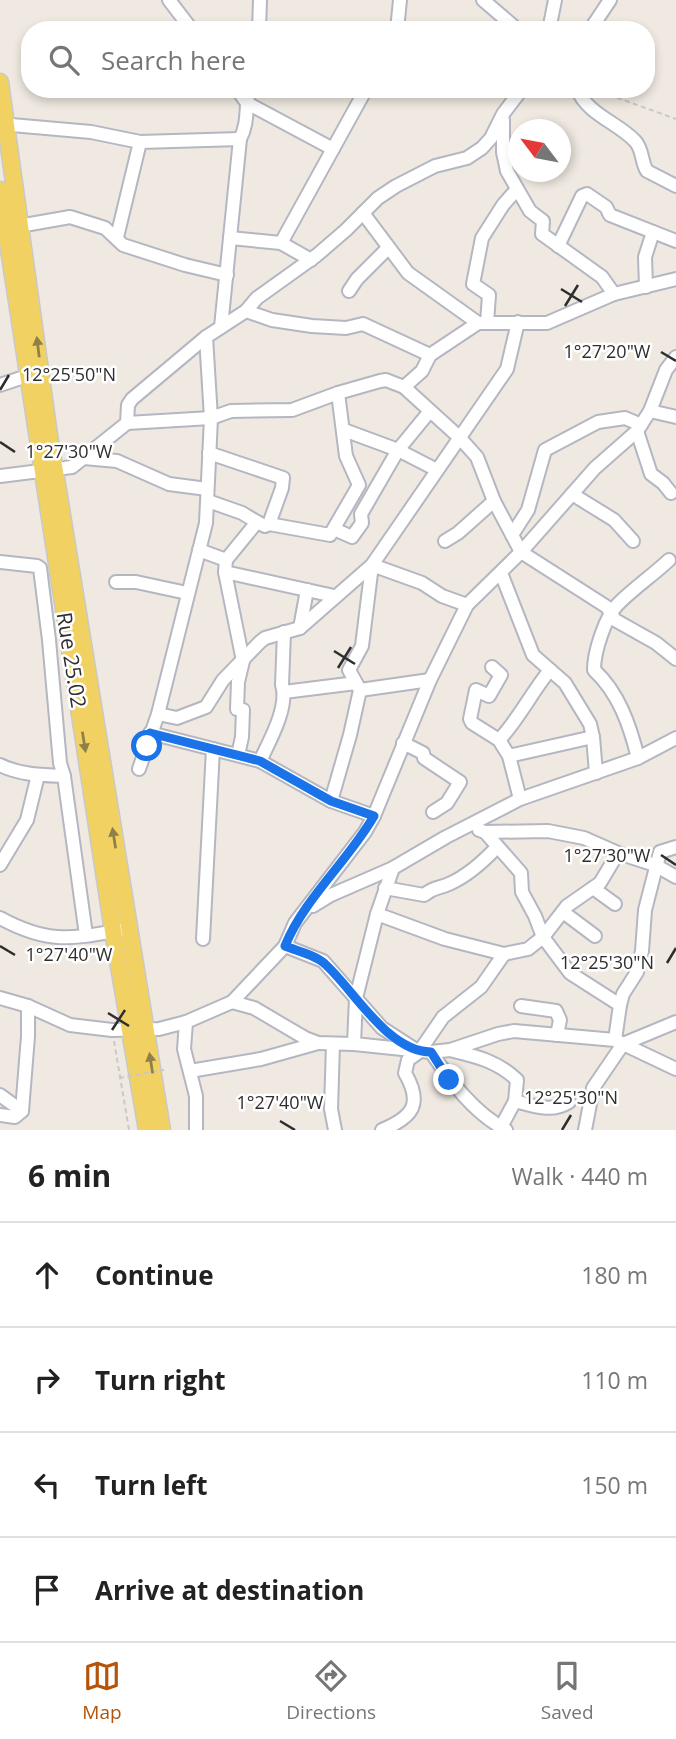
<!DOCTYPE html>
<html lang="en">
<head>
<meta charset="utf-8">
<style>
  :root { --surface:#fff; --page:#f2f2f2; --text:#222; --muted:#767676; --line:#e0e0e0; --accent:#b45309 }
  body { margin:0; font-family:"Open Sans",sans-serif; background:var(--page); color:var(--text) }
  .compass { position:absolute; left:508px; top:119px; width:63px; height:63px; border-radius:50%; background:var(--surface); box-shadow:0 4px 10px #0003; rotate:302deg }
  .stop { position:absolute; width:21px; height:21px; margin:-16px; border:5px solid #1a73e8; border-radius:50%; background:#fff }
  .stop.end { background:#1a73e8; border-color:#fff; box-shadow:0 2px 7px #0008 }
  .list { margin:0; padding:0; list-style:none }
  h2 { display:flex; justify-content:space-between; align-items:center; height:91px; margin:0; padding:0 28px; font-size:30px }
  h2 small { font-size:23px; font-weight:400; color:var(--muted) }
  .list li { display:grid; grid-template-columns:46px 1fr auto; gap:21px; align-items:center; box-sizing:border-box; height:105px; padding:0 28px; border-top:2px solid var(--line) }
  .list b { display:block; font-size:26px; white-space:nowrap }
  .list em { font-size:23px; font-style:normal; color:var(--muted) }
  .icon { flex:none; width:38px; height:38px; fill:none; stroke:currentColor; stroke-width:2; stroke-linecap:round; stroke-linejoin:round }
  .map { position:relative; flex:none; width:676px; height:1130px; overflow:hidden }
  .search { position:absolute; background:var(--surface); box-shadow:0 4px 10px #0003; left:21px; right:21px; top:21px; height:77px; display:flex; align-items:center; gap:18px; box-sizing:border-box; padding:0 24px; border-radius:28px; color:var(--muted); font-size:26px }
  .sheet { height:511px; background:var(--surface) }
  nav { display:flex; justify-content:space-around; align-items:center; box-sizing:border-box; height:98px; border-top:2px solid var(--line); background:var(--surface); font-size:19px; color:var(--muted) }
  nav a { display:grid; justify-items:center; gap:4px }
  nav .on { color:var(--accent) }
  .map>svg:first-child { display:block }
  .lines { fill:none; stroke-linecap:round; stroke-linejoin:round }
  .minor-casing { stroke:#b4b7c1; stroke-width:16 }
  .major-casing { stroke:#c9c9c9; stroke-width:19 }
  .path { stroke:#c9c9c9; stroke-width:2; stroke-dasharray:5 3.5; stroke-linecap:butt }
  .minor { stroke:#fff; stroke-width:12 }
  .major { stroke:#f2d163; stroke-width:16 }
  .path-bridge { stroke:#c9c9c9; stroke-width:2; stroke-dasharray:5 3.5; stroke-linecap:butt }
  .oneway { fill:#908048 }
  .route { stroke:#1a73e8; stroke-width:9 }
  .ticks { fill:none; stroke:#2e2e2e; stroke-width:2.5 }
  .labels { text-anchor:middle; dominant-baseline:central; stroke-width:5; stroke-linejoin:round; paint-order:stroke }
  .street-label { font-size:21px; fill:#2e2e2e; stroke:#fff }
  .ticks-label { font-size:18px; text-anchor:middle; fill:#2e2e2e; stroke:#fff; stroke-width:5; stroke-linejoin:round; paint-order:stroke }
</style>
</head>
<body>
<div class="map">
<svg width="676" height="1130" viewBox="0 0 676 1130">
  <rect width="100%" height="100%" fill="#efe9e1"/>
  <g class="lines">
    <defs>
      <g id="minor">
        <polyline points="169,0 192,30"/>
        <polyline points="483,0 518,30"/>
        <polyline points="259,30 260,0"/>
        <polyline points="397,30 400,0"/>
        <polyline points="549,30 555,0"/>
        <polyline points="590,30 610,0"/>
        <polyline points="237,89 247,103 333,149"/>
        <path d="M577 89C588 115 617 122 635 141 643 149 641 162 647 171L676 186"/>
        <polyline points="503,120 503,152 507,171 530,211 543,221 542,234 602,277 614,294"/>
        <polyline points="0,124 91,132 140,142 240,139"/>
        <polyline points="363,213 408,273 478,323 547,323 614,294 676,279"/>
        <polyline points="19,226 70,217 105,228 123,245 185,265 227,275"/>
        <polyline points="117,237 140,142"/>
        <polyline points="230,238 281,243 311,260"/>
        <polyline points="281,243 366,89"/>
        <polyline points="558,246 582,196 587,194 606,207 610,215 676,241"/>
        <polyline points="646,287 645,257 653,232"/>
        <polyline points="349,291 357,279 388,248"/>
        <polyline points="246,311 272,320 312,326 346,328 363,324 430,355"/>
        <polyline points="487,323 489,295 473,284 482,238 503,205 517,189"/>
        <path d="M221 327 240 139C249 122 245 107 249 89"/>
        <polyline points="0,385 27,376"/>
        <polyline points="404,387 422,371 430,355 478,323"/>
        <polyline points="650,411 676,417"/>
        <polyline points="127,423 211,418 231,411 292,410 338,393 380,381 386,380 404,387 459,437 477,457 494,501 521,552 607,607 615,620 656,643 676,659"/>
        <polyline points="344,430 398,450 437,470"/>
        <polyline points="637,431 651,474 663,483 671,493"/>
        <polyline points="209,453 283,478 282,488 269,524"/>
        <polyline points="84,458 117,461 169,484 207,489"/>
        <polyline points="0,476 72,467 127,423 128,405 132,399 206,337 246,311 257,298 317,255 346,230 378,198 396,186 435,166 467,158 482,148 491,138 503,114 522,89"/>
        <polyline points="572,494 614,520 633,541"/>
        <polyline points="208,501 242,513 257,522"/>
        <polyline points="334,529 352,537 362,523 361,514 398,450 430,411"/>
        <polyline points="512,535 528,510 545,450 598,422 625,418 641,425"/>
        <polyline points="445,541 458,533 494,501"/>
        <polyline points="199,550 226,560"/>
        <polyline points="0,562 37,566 40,568 49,640 60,763 64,776"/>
        <polyline points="225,572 334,596"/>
        <polyline points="501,573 533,655 565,683 590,724 593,737 596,773"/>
        <polyline points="116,582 136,582 187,593"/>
        <polyline points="300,628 307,590"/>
        <polyline points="492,667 501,675 489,696 476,690 470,719 472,723 499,740 509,756 520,799"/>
        <polyline points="360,690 430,680"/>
        <polyline points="284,692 356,683"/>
        <polyline points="158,714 177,718 206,707 223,680 260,642 265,638 300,628 372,565 507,369 518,322"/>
        <polyline points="150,733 260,761 331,801 374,816"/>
        <path d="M499 740C519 719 531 693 550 670"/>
        <polyline points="403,743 423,753 424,758 460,782 447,803 433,812"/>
        <polyline points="238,755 242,737 243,710 237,709 238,682 243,661 225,572 226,560 257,522 265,526 269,524 330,535 359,485 346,456 338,393"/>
        <polyline points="509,756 593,737"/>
        <path d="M638 758C630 726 619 693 594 670 594 652 605 617 618 604 634 588 653 575 669 560"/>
        <path d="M260 761C269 742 289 707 282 685L284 632"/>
        <path d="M0 765C20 775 42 775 64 776L86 935"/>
        <polyline points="139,769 158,714 206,523 211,418 206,337"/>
        <polyline points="331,801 350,735 360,690 349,670 362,646 372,565 422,583 442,596 467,605"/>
        <polyline points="479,830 485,832 548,831 584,838 618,853 655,865 676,877"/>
        <polyline points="485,832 521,873 522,892 535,916 543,937 567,906 600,883 618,853"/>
        <polyline points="0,865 27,820 38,775"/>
        <path d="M385 888 424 895C435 886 438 889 449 884 467 876 483 862 497 847"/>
        <polyline points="593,888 615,904"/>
        <polyline points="313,906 331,895 393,868 446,837 520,799 638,758 676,738"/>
        <polyline points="563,912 595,936"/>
        <polyline points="377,914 445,939 504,954 528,949 543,937 570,973 620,1005 615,1040"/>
        <path d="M0 918C48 944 70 939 121 930"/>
        <polyline points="203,939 213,749"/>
        <polyline points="285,946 323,961 382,1028 416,1050"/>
        <polyline points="0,998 28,1006 70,1025 112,1030 159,1029 186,1022 232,1002 285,946 295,923 365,832 374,816 430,680 467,605 521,552 595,468 637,431 650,411 666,370 676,357"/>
        <polyline points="232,1002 254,1008 305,1038 318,1043 354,1044 431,1052 450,1050 498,1034 514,1031 615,1040 676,1069"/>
        <polyline points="620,1005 623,994 637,972 642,951 645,910 660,852 676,847"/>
        <polyline points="521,1006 556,1011 560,1020 557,1035"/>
        <polyline points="186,1022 184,1049 196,1096 196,1130"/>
        <polyline points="333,1044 331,1109 335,1130"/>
        <polyline points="354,1044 356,998 377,914 393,868"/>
        <path d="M450 1050C475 1056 498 1061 517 1080L515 1101 501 1127"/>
        <path d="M431 1052C452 1083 473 1112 506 1130"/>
        <polyline points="190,1071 261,1059 318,1043"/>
        <polyline points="0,1095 22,1111"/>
        <path d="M515 1101C534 1106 552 1113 569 1102"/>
        <polyline points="0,1115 15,1117 22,1111 28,1036 28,1006"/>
        <path d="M382 1130C413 1117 423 1104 405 1073L408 1060 419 1052 443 1017 481 987 504 954"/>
        <polyline points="585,1130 593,1088 623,1044 676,1022"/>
      </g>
      <g id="major">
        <polyline points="0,82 49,435 162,1130"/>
        <polyline points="0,190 113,931 147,1130"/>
      </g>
    </defs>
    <!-- minor casing -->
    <use href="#minor" class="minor-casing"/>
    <!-- major casing -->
    <use href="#major" class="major-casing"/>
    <!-- path -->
    <g class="path">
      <polyline points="593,89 676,119"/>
      <polyline points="114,1041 129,1130"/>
    </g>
    <!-- minor -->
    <use href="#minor" class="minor"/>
    <!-- major -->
    <use href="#major" class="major"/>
    <!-- path-bridge -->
    <polyline class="path-bridge" points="119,1078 164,1070"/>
  </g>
  <!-- one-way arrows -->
  <defs><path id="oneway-solid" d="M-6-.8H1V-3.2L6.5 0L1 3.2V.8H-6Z" transform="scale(1.75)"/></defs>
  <g class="oneway">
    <use href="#oneway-solid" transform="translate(38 347) rotate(-97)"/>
    <use href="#oneway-solid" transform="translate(84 742) rotate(81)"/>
    <use href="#oneway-solid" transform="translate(114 838) rotate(-99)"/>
    <use href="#oneway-solid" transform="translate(151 1063) rotate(-99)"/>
  </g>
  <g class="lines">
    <!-- route -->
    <path class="route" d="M147 746 150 733 260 761 331 801 374 816C348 861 304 899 285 946 297 951 316 955 325 964 354 990 388 1052 431 1052L449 1080"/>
  </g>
  <!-- ticks -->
  <path class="ticks" d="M561 289 582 302M565 306 578 285M661 352 676 361M0 390 9 375M0 442 15 452M334 651 355 664M338 668 351 647M661 855 676 865M0 946 15 955M667 963 676 948M108 1013 129 1026M112 1030 125 1010M280 1121 295 1130M562 1130 571 1115"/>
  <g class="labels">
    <!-- street labels -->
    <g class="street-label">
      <text transform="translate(72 660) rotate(81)">Rue 25.02</text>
    </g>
  </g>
  <g class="ticks-label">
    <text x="607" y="358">1°27'20"W</text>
    <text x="69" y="381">12°25'50"N</text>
    <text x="69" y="458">1°27'30"W</text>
    <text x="607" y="862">1°27'30"W</text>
    <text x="69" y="961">1°27'40"W</text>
    <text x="607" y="969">12°25'30"N</text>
    <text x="571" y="1104">12°25'30"N</text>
    <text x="280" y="1109">1°27'40"W</text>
  </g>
</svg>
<svg class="compass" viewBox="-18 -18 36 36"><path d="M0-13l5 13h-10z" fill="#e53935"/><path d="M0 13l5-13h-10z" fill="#767676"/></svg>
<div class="stop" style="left:147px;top:746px"></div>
<div class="stop end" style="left:449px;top:1080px"></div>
<div class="search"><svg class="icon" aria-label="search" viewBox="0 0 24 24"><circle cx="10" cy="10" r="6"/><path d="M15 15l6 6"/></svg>Search here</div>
</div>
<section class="sheet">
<h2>6 min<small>Walk · 440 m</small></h2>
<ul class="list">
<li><svg class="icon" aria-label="ahead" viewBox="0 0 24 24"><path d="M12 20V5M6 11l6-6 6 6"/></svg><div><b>Continue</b></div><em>180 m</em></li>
<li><svg class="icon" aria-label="right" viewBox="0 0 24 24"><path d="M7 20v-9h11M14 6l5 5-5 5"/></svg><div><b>Turn right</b></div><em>110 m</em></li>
<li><svg class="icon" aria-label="left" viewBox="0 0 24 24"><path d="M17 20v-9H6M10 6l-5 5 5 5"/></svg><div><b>Turn left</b></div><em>150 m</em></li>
<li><svg class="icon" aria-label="arrive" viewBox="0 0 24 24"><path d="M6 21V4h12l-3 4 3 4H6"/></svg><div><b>Arrive at destination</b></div></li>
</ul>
</section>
<nav>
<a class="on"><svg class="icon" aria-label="map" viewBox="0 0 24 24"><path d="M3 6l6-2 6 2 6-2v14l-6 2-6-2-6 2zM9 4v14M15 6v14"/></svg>Map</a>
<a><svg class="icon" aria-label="directions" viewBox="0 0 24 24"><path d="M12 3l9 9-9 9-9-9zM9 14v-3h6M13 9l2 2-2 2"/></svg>Directions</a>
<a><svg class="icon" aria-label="saved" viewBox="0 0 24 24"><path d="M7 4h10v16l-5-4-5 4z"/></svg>Saved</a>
</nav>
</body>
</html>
